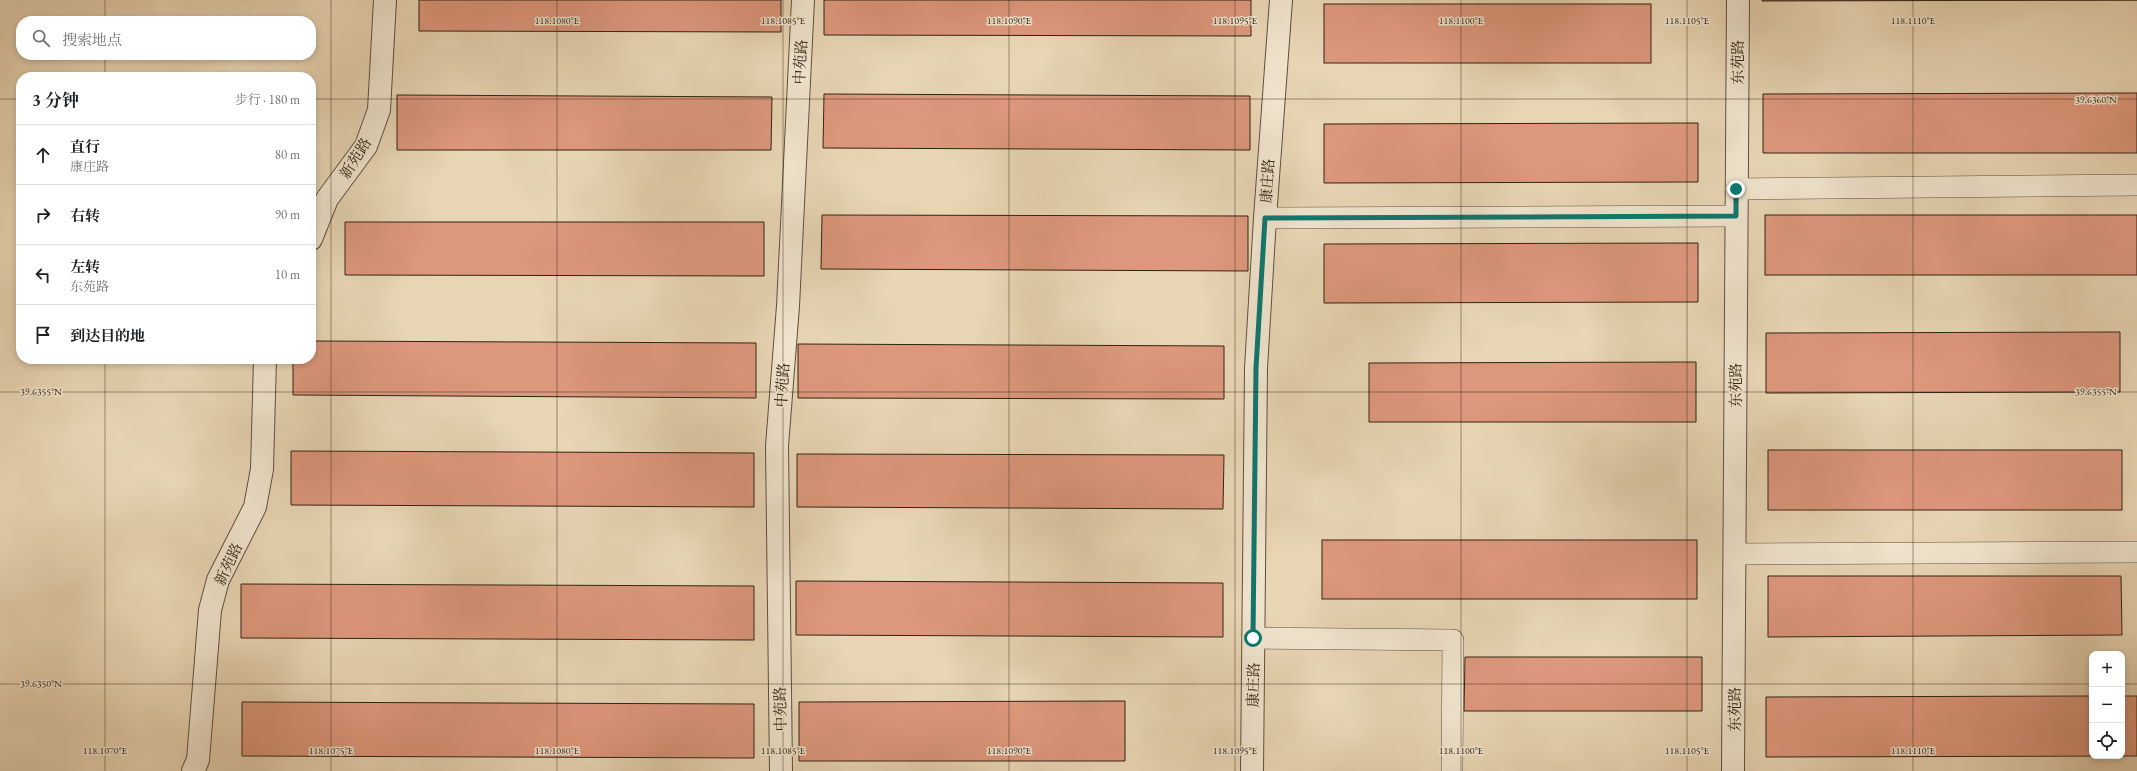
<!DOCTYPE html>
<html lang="zh">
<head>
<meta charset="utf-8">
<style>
  :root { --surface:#fff; --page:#f2f2f2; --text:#202124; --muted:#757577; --line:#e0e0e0 }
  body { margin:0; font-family:"EB Garamond","Noto Serif SC",serif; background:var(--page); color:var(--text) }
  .controls { position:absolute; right:12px; bottom:12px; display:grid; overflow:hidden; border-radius:8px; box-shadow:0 2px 6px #0003 }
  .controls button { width:36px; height:36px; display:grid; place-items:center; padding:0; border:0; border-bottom:1px solid var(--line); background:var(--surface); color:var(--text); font:20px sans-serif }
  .stop { position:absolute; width:12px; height:12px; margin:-9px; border:3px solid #0f766e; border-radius:50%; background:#fff }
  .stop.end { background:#0f766e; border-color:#fff; box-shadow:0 1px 4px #0008 }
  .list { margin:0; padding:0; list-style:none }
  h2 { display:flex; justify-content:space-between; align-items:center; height:52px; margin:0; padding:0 16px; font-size:17px }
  h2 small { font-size:13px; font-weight:400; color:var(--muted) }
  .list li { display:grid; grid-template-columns:26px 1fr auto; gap:12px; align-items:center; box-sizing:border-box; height:60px; padding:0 16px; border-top:1px solid var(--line) }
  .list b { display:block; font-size:15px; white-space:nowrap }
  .list p { margin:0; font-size:13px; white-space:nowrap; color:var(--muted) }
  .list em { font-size:13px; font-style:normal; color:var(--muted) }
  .icon { flex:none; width:22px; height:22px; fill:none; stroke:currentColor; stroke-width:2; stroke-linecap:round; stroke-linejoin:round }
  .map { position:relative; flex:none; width:2137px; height:771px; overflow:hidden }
  .search { position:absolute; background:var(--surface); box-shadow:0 2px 6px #0003; left:16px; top:16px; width:300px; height:44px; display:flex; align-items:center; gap:10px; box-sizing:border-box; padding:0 14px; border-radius:16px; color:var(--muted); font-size:15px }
  .panel { position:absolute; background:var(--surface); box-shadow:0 2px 6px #0003; left:16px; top:72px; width:300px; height:292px; border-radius:16px }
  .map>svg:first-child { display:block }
  .building { fill:#dd977c; stroke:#312414 }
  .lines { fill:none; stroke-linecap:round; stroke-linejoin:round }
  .lane-casing { stroke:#5f503c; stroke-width:22 }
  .street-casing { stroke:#5f503c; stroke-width:24 }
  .lane { stroke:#f0e4ce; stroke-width:21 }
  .street { stroke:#f0e4ce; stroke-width:22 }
  .route { stroke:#0f766e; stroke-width:5 }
  .ticks { fill:none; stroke:#312414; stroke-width:1; stroke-opacity:0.45 }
  .labels { text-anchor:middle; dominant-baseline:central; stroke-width:3; stroke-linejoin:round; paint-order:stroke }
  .street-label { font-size:15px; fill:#312414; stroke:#f0e4ce }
  .ticks-label { font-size:10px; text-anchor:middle; fill:#312414; stroke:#f0e4ce; stroke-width:3; stroke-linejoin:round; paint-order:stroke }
</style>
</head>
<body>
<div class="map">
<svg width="2137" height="771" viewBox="0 0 2137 771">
  <rect width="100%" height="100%" fill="#e8d5b4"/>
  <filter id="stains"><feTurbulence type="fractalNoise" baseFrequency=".005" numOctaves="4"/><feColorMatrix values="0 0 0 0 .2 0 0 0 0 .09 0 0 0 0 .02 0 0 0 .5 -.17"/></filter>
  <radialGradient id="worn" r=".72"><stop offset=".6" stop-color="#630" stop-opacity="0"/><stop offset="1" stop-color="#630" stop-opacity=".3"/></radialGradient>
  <!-- building -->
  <g class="building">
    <polygon points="419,0 781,0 781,32 419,31"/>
    <polygon points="824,0 1251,0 1251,36 824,35"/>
    <polygon points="1762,0 2137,0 1762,1"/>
    <rect x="1324" y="4" width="327" height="59"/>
    <polygon points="2137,93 2137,153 1763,153 1763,94"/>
    <polygon points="824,94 1250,96 1250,150 823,148"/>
    <polygon points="397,95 772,97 771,150 397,150"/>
    <polygon points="1698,123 1698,182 1324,183 1324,124"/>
    <polygon points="822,215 1248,216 1248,271 821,269"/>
    <rect x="1765" y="215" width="372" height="60"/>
    <polygon points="345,222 764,222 764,276 345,275"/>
    <polygon points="1698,243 1698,302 1324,303 1324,244"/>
    <polygon points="2120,332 2120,392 1766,393 1766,333"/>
    <polygon points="311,341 756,343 756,398 293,395 293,359 311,359"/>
    <polygon points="798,344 1224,346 1224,399 798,398"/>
    <polygon points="1696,362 1696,422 1369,422 1369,363"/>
    <rect x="1768" y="450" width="354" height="60"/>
    <polygon points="291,451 754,453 754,507 291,505"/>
    <polygon points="797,454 1224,455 1223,509 797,507"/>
    <rect x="1322" y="540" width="375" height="59"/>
    <polygon points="1768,576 2121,576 2122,635 1768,637"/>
    <polygon points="796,581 1223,583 1223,637 796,635"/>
    <polygon points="241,584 754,586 754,640 241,638"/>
    <polygon points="1465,657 1702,657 1702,711 1464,711"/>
    <polygon points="2092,696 2092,756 2122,756 2122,696 2137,696 2137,756 1766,757 1766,697"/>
    <polygon points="1125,701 1125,761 799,761 799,702"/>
    <polygon points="242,702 754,704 754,758 242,756"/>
  </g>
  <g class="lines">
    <defs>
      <g id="lane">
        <polyline points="1736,189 2137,185"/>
        <polyline points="1265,218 1736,216"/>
        <polyline points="1735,554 2137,552"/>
        <polyline points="1253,638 1453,640 1452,771"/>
      </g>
      <g id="street">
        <polyline points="311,239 327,199 366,146 379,110 385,0"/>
        <polyline points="193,771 198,760 210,610 218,580 255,507 262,469 265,359"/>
        <polyline points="781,771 777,446 788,306 803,0"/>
        <polyline points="1252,771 1256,368 1265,218 1281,0"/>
        <polyline points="1733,771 1738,0"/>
      </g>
    </defs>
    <!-- lane casing -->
    <use href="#lane" class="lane-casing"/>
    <!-- street casing -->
    <use href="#street" class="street-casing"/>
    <!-- lane -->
    <use href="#lane" class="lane"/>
    <!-- street -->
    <use href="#street" class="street"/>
  </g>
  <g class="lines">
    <!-- route -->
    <polyline class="route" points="1253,638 1256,368 1265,218 1736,216 1736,189"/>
  </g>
  <!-- ticks -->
  <path class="ticks" d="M105 0V21M331 0V771M557 0V771M783 0V771M1009 0V771M1235 0V771M1461 0V771M1687 0V771M1913 0V771M105 55V77M0 99H21M311 99H2137M105 359V771M0 392H2137M0 684H2092M2122 684H2137"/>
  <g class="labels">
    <!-- street labels -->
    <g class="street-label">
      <text transform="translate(800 62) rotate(-87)">中苑路</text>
      <text transform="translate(1737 62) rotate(-90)">东苑路</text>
      <text transform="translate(355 158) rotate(-58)">新苑路</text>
      <text transform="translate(1267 181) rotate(-86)">康庄路</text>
      <text transform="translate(782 385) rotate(-86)">中苑路</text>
      <text transform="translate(1735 385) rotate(-90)">东苑路</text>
      <text transform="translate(228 564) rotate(-65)">新苑路</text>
      <text transform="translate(1253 685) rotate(-89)">康庄路</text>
      <text transform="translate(780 709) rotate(-91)">中苑路</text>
      <text transform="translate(1734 709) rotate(-90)">东苑路</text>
    </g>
  </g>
  <g class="ticks-label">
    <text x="557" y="24">118.1080°E</text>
    <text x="783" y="24">118.1085°E</text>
    <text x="1009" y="24">118.1090°E</text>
    <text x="1235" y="24">118.1095°E</text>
    <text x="1461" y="24">118.1100°E</text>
    <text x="1687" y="24">118.1105°E</text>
    <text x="1913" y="24">118.1110°E</text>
    <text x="2096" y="103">39.6360°N</text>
    <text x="41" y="395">39.6355°N</text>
    <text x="2096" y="395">39.6355°N</text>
    <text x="41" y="687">39.6350°N</text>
    <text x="105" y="754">118.1070°E</text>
    <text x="331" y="754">118.1075°E</text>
    <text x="557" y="754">118.1080°E</text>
    <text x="783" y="754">118.1085°E</text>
    <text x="1009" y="754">118.1090°E</text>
    <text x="1235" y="754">118.1095°E</text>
    <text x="1461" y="754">118.1100°E</text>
    <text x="1687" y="754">118.1105°E</text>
    <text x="1913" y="754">118.1110°E</text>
  </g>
  <rect width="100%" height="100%" filter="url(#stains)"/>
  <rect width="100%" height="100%" fill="url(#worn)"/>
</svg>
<div class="controls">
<button>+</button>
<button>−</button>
<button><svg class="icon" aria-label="locate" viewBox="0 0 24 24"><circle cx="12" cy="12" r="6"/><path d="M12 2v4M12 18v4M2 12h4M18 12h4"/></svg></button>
</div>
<div class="stop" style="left:1253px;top:638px"></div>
<div class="stop end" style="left:1736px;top:189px"></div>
<div class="search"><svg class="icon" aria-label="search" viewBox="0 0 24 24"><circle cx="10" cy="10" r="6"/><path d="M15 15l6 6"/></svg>搜索地点</div>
<section class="panel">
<h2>3 分钟<small>步行 · 180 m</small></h2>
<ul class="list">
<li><svg class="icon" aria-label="ahead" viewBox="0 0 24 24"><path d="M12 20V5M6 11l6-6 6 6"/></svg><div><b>直行</b><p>康庄路</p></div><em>80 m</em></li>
<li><svg class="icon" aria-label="right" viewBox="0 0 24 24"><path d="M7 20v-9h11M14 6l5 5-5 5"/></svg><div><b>右转</b></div><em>90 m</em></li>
<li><svg class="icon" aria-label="left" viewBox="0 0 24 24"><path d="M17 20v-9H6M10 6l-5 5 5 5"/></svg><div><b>左转</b><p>东苑路</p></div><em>10 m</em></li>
<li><svg class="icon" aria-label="arrive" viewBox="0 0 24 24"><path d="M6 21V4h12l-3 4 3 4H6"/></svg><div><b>到达目的地</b></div></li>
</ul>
</section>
</div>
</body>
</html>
